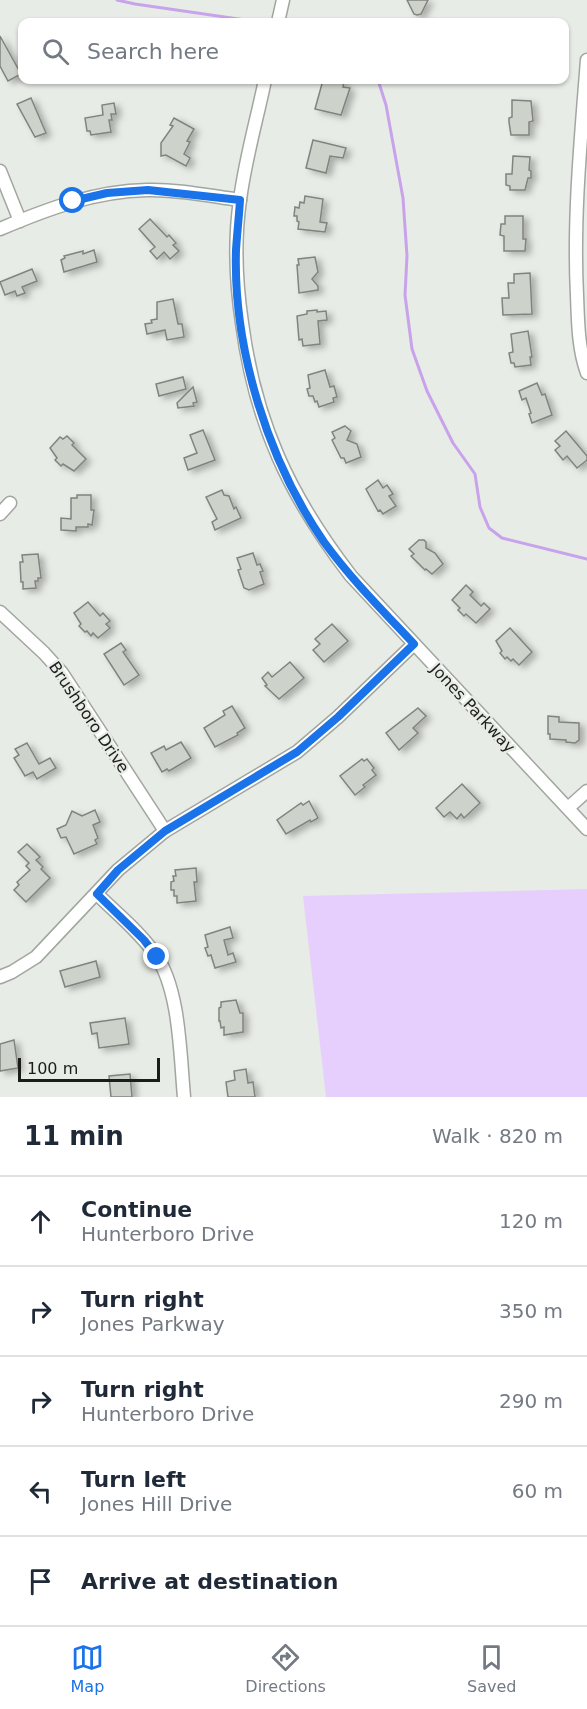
<!DOCTYPE html>
<html lang="en">
<head>
<meta charset="utf-8">
<style>
  :root { --surface:#fff; --page:#f6f6f7; --text:#1f2937; --muted:#747a83; --line:#e0e1e3; --accent:#1a73e8 }
  body { margin:0; font-family:"DejaVu Sans",sans-serif; background:var(--page); color:var(--text) }
  .scale { position:absolute; left:18px; bottom:15px; width:142px; box-sizing:border-box; padding-left:6px; border:3px solid #1b1d1a; border-top:0; font-size:16px; line-height:21px; white-space:nowrap; color:#1b1d1a; -webkit-text-stroke:4px #e8ece6; paint-order:stroke }
  .stop { position:absolute; width:18px; height:18px; margin:-14px; border:4px solid #1a73e8; border-radius:50%; background:#fff }
  .stop.end { background:#1a73e8; border-color:#fff; box-shadow:0 2px 6px #0008 }
  .list { margin:0; padding:0; list-style:none }
  h2 { display:flex; justify-content:space-between; align-items:center; height:78px; margin:0; padding:0 24px; font-size:26px }
  h2 small { font-size:20px; font-weight:400; color:var(--muted) }
  .list li { display:grid; grid-template-columns:39px 1fr auto; gap:18px; align-items:center; box-sizing:border-box; height:90px; padding:0 24px; border-top:2px solid var(--line) }
  .list b { display:block; font-size:22px; white-space:nowrap }
  .list p { margin:0; font-size:20px; white-space:nowrap; color:var(--muted) }
  .list em { font-size:20px; font-style:normal; color:var(--muted) }
  .icon { flex:none; width:33px; height:33px; fill:none; stroke:currentColor; stroke-width:2; stroke-linecap:round; stroke-linejoin:round }
  .map { position:relative; flex:none; width:587px; height:1097px; overflow:hidden }
  .search { position:absolute; background:var(--surface); box-shadow:0 2px 4px #0004; left:18px; right:18px; top:18px; height:66px; display:flex; align-items:center; gap:15px; box-sizing:border-box; padding:0 21px; border-radius:12px; color:var(--muted); font-size:22px }
  .sheet { height:528px; background:var(--surface) }
  nav { display:flex; justify-content:space-around; align-items:center; box-sizing:border-box; height:84px; border-top:2px solid var(--line); background:var(--surface); font-size:16px; color:var(--muted) }
  nav a { display:grid; justify-items:center; gap:3px }
  nav .on { color:var(--accent) }
  .map>svg:first-child { display:block }
  .green { fill:#e6cffd }
  .lines { fill:none; stroke-linecap:round; stroke-linejoin:round }
  .stream { stroke:#c8a3eb; stroke-width:3 }
  .building { fill:#cdd2cb; stroke:#80847e; stroke-width:1.5; filter:url(#shadow) }
  .minor-casing { stroke:#a2a6a0; stroke-width:15 }
  .minor { stroke:#fff; stroke-width:12 }
  .route { stroke:#1a73e8; stroke-width:8 }
  .labels { text-anchor:middle; dominant-baseline:central; stroke-width:4.5; stroke-linejoin:round; paint-order:stroke }
  .street-label { font-size:16px; fill:#1b1d1a; stroke:#e8ece6 }
</style>
</head>
<body>
<div class="map">
<svg width="587" height="1097" viewBox="0 0 587 1097">
  <defs>
    <filter id="shadow"><feDropShadow dx="5" dy="3" stdDeviation="3" flood-color="#0004"/></filter>
  </defs>
  <rect width="100%" height="100%" fill="#e8ece6"/>
  <!-- green -->
  <polygon class="green" points="587,889 587,1097 326,1097 303,896"/>
  <g class="lines">
    <!-- stream -->
    <g class="stream">
      <polyline points="117,0 135,4 260,22"/>
      <polyline points="378,80 386,105 403,198 407,256 405,295 412,349 427,391 453,443 475,474 480,507 489,528 502,538 587,559"/>
    </g>
  </g>
  <!-- building -->
  <g class="building">
    <polygon points="407,0 428,0 421,14 417,15 414,14"/>
    <polygon points="0,36 21,74 8,81 0,66"/>
    <polygon points="323,80 344,82 343,87 350,88 341,115 315,109"/>
    <polygon points="31,98 46,133 35,137 17,104"/>
    <polygon points="512,100 531,101 533,121 529,122 529,135 511,135 509,122 509,118 512,117"/>
    <polygon points="114,103 116,114 111,114 112,120 109,120 111,132 91,135 90,131 87,131 85,118 103,115 102,105"/>
    <polygon points="174,118 194,129 187,141 190,142 184,154 190,158 186,166 166,155 161,156 161,143 173,126 170,125"/>
    <polygon points="313,140 346,148 343,158 330,156 326,173 306,168"/>
    <polygon points="513,156 530,157 529,170 531,171 531,178 528,178 525,190 510,190 510,186 506,185 506,174 512,174"/>
    <polygon points="305,196 323,199 320,222 327,223 325,232 298,229 299,222 297,221 297,216 294,216 295,207 299,208 300,202 304,203"/>
    <polygon points="505,216 523,216 523,239 526,239 525,251 504,251 504,236 500,235 501,224 505,224"/>
    <polygon points="150,219 167,237 169,235 176,243 173,245 179,251 170,259 164,252 157,259 150,251 155,247 139,229"/>
    <polygon points="94,250 97,262 64,272 61,260 65,258 64,256 83,251 83,254"/>
    <polygon points="315,257 318,272 312,279 318,286 318,290 299,293 297,265 299,265 298,259"/>
    <polygon points="32,269 37,281 22,287 25,293 17,296 15,291 5,295 0,282"/>
    <polygon points="530,273 532,314 503,315 502,298 509,298 508,283 514,283 514,274"/>
    <polygon points="173,299 178,324 182,324 184,337 167,340 165,330 147,334 145,324 152,323 151,320 157,319 157,302"/>
    <polygon points="317,310 317,312 326,311 327,320 318,321 320,344 303,346 302,339 299,340 297,316 307,314 307,311"/>
    <polygon points="528,331 532,357 530,357 531,365 515,367 514,363 511,363 509,353 513,352 511,334"/>
    <polygon points="325,370 330,387 334,386 337,397 333,398 334,402 319,407 317,401 315,402 313,396 309,396 307,389 310,388 308,375"/>
    <polygon points="183,377 186,389 159,396 156,384"/>
    <polygon points="537,383 542,395 545,394 552,415 532,423 529,414 531,413 526,398 522,400 519,391"/>
    <polygon points="193,387 197,402 193,403 194,406 178,408 177,403"/>
    <polygon points="345,426 351,431 347,440 357,444 361,457 346,463 344,458 341,458 332,440 335,438 332,432"/>
    <polygon points="203,430 215,460 188,470 184,458 197,453 190,435"/>
    <polygon points="566,431 587,456 587,460 577,468 567,456 563,460 555,450 560,446 555,441"/>
    <polygon points="67,436 74,443 72,445 86,459 74,471 63,464 61,466 55,460 57,458 50,448 60,437 63,439"/>
    <polygon points="378,480 383,488 387,485 393,494 389,496 396,506 383,514 380,510 378,511 366,489"/>
    <polygon points="222,490 224,495 229,496 234,509 236,507 241,518 215,530 212,522 217,519 206,497"/>
    <polygon points="77,495 91,495 91,510 94,510 92,525 88,524 88,527 76,527 76,531 61,530 61,518 71,519 71,498 77,498"/>
    <polygon points="419,540 424,540 426,542 426,548 435,553 443,564 432,574 426,569 425,570 411,556 414,554 409,549"/>
    <polygon points="253,553 257,565 260,564 263,571 260,572 264,584 249,590 244,588 238,570 241,569 237,558"/>
    <polygon points="38,554 41,578 38,578 38,581 35,581 36,588 23,589 23,582 21,582 20,562 23,562 22,555"/>
    <polygon points="466,585 473,592 470,595 481,606 484,603 490,609 476,623 466,614 464,616 458,610 460,608 452,600"/>
    <polygon points="88,602 100,616 103,613 110,621 106,624 110,628 98,638 93,633 91,636 87,631 85,632 79,626 81,624 74,613"/>
    <polygon points="332,624 348,641 324,662 313,650 320,644 315,639"/>
    <polygon points="510,628 532,652 519,665 513,659 511,661 507,657 505,659 500,653 502,651 496,641"/>
    <polygon points="121,643 126,650 123,652 139,675 124,685 104,654"/>
    <polygon points="290,662 304,678 279,699 265,686 267,685 262,678 268,672 272,677"/>
    <polygon points="232,706 245,728 237,733 238,735 215,747 204,728 225,715 223,711"/>
    <polygon points="418,708 426,716 413,728 418,733 399,750 386,733"/>
    <polygon points="548,716 559,717 559,722 579,723 579,740 575,743 566,742 566,740 550,739 550,734 548,734"/>
    <polygon points="181,742 191,758 169,771 167,769 162,772 151,753 164,746 166,750"/>
    <polygon points="27,743 39,764 50,758 56,768 37,779 33,772 25,776 14,758 19,755 15,749"/>
    <polygon points="362,759 364,761 367,759 374,768 372,770 376,775 363,785 365,787 355,795 340,776"/>
    <polygon points="462,784 480,803 464,818 461,814 457,819 450,812 444,817 436,808"/>
    <polygon points="309,801 318,818 311,822 310,820 286,834 277,820 301,803 303,805"/>
    <polygon points="95,810 100,822 93,825 98,838 95,840 97,844 74,854 66,837 61,838 57,829 66,825 72,811 82,816"/>
    <polygon points="27,844 40,857 36,860 43,867 41,869 50,878 26,902 14,890 19,885 17,882 30,870 26,866 29,863 18,852"/>
    <polygon points="196,868 197,882 194,882 196,901 177,903 177,896 174,896 174,890 171,890 171,882 174,881 173,876 176,876 175,870"/>
    <polygon points="230,927 233,938 224,940 228,955 233,953 236,962 215,968 211,955 208,956 205,948 208,947 205,935"/>
    <polygon points="96,961 100,977 65,987 60,971"/>
    <polygon points="236,1000 240,1013 243,1013 243,1032 224,1035 224,1027 221,1028 220,1021 219,1021 219,1008 221,1007 221,1002"/>
    <polygon points="125,1018 129,1044 99,1048 97,1033 92,1034 90,1023"/>
    <polygon points="14,1040 18,1068 0,1071 0,1044"/>
    <polygon points="246,1069 248,1083 253,1082 255,1097 228,1097 226,1082 235,1080 234,1071"/>
    <polygon points="130,1074 132,1097 111,1097 109,1076"/>
  </g>
  <g class="lines">
    <defs>
      <g id="minor">
        <polyline points="278,22 283,0"/>
        <path d="M587 60C581 138 573 217 577 295 578 321 578 348 587 373"/>
        <path d="M265 80C257 119 245 160 240 200 234 241 236 283 242 323 255 423 290 497 351 576L587 829"/>
        <polyline points="0,171 20,221"/>
        <path d="M0 229C47 209 95 191 147 190 178 189 210 196 240 200"/>
        <polyline points="0,514 10,503"/>
        <polyline points="0,612 44,653 62,673 165,831"/>
        <polyline points="568,808 587,791"/>
        <path d="M97 894C116 913 139 931 155 954 180 989 180 1054 184 1097"/>
        <polyline points="0,977 12,972 36,957 118,870 165,831 297,752 338,717 414,644"/>
      </g>
    </defs>
    <!-- minor casing -->
    <use href="#minor" class="minor-casing"/>
    <!-- minor -->
    <use href="#minor" class="minor"/>
  </g>
  <g class="lines">
    <!-- route -->
    <path class="route" d="M73 201 107 193 148 190 240 200C239 217 237 234 236 250 233 349 268 461 324 542 351 579 383 611 414 644L338 717 297 752 165 831 118 870 97 894 144 940 157 957"/>
  </g>
  <g class="labels">
    <!-- street labels -->
    <g class="street-label">
      <text transform="translate(473 708) rotate(47)">Jones Parkway</text>
      <text transform="translate(89 717) rotate(56)">Brushboro Drive</text>
    </g>
  </g>
</svg>
<div class="scale">100 m</div>
<div class="stop" style="left:73px;top:201px"></div>
<div class="stop end" style="left:157px;top:957px"></div>
<div class="search"><svg class="icon" aria-label="search" viewBox="0 0 24 24"><circle cx="10" cy="10" r="6"/><path d="M15 15l6 6"/></svg>Search here</div>
</div>
<section class="sheet">
<h2>11 min<small>Walk · 820 m</small></h2>
<ul class="list">
<li><svg class="icon" aria-label="ahead" viewBox="0 0 24 24"><path d="M12 20V5M6 11l6-6 6 6"/></svg><div><b>Continue</b><p>Hunterboro Drive</p></div><em>120 m</em></li>
<li><svg class="icon" aria-label="right" viewBox="0 0 24 24"><path d="M7 20v-9h11M14 6l5 5-5 5"/></svg><div><b>Turn right</b><p>Jones Parkway</p></div><em>350 m</em></li>
<li><svg class="icon" aria-label="right" viewBox="0 0 24 24"><path d="M7 20v-9h11M14 6l5 5-5 5"/></svg><div><b>Turn right</b><p>Hunterboro Drive</p></div><em>290 m</em></li>
<li><svg class="icon" aria-label="left" viewBox="0 0 24 24"><path d="M17 20v-9H6M10 6l-5 5 5 5"/></svg><div><b>Turn left</b><p>Jones Hill Drive</p></div><em>60 m</em></li>
<li><svg class="icon" aria-label="arrive" viewBox="0 0 24 24"><path d="M6 21V4h12l-3 4 3 4H6"/></svg><div><b>Arrive at destination</b></div></li>
</ul>
</section>
<nav>
<a class="on"><svg class="icon" aria-label="map" viewBox="0 0 24 24"><path d="M3 6l6-2 6 2 6-2v14l-6 2-6-2-6 2zM9 4v14M15 6v14"/></svg>Map</a>
<a><svg class="icon" aria-label="directions" viewBox="0 0 24 24"><path d="M12 3l9 9-9 9-9-9zM9 14v-3h6M13 9l2 2-2 2"/></svg>Directions</a>
<a><svg class="icon" aria-label="saved" viewBox="0 0 24 24"><path d="M7 4h10v16l-5-4-5 4z"/></svg>Saved</a>
</nav>
</body>
</html>
